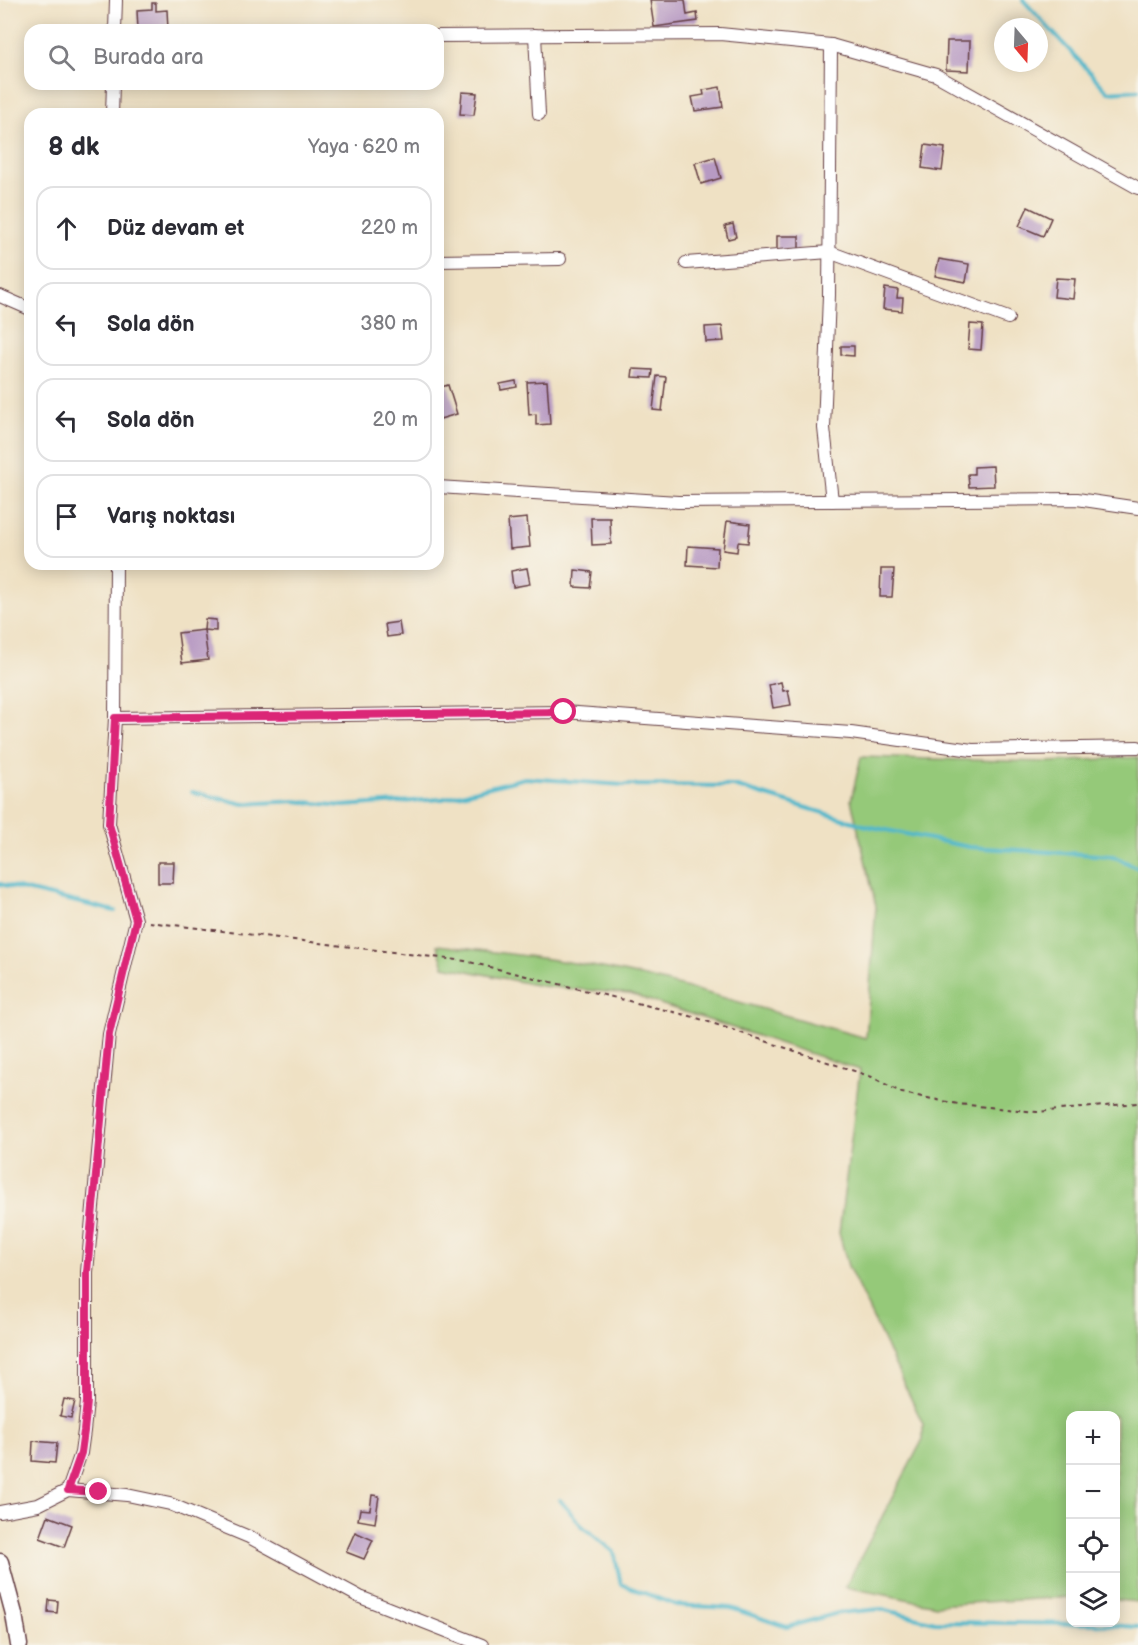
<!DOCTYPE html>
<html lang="tr">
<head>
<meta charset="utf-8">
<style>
  :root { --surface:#fff; --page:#f2f2f3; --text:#2b2b33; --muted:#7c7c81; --line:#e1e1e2 }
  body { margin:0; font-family:"Balsamiq Sans",sans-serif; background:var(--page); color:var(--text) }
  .controls { position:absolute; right:18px; bottom:18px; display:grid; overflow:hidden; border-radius:12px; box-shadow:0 3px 15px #0003 }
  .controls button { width:54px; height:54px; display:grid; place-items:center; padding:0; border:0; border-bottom:2px solid var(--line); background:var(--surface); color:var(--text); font:30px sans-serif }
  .compass { position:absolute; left:994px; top:18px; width:54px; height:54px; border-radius:50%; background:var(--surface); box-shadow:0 3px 15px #0003; rotate:161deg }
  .stop { position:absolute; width:18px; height:18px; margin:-14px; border:4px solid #db2777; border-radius:50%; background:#fff }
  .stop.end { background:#db2777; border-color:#fff; box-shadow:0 2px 6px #0008 }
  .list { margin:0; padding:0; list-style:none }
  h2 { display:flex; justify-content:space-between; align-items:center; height:78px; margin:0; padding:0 24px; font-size:26px }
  h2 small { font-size:20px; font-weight:400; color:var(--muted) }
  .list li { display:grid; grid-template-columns:39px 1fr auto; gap:18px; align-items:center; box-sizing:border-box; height:84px; margin:0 12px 12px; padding:0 12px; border:2px solid var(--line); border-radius:18px }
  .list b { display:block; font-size:22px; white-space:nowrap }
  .list em { font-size:20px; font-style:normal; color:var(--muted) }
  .icon { flex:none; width:33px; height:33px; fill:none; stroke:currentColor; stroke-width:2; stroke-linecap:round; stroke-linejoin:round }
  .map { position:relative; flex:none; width:1138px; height:1645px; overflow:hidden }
  .search { position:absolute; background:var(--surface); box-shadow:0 3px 15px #0003; left:24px; top:24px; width:420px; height:66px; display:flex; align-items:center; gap:15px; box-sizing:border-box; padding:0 21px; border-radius:18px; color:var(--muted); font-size:22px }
  .panel { position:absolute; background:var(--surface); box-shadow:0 3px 15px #0003; left:24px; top:108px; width:420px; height:462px; border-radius:18px }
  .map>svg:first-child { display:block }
  .green { fill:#95c979; stroke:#707452; stroke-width:1.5 }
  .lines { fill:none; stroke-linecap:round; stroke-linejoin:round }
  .stream { stroke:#4eb7cb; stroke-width:4 }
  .building { fill:#b79ac3 }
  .street-casing { stroke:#633c42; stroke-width:14 }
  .secondary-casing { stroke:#633c42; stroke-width:19 }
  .path { stroke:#633c42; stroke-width:2; stroke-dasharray:4.5 4.5; stroke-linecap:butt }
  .street { stroke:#fff; stroke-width:12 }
  .secondary { stroke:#fff; stroke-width:16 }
  .route { stroke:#db2777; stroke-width:8 }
</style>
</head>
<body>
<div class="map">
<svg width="1138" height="1645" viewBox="0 0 1138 1645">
  <rect width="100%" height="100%" fill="#f7f3e8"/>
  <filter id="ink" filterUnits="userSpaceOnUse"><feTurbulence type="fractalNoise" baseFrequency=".0167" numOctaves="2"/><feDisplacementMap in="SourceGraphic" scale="12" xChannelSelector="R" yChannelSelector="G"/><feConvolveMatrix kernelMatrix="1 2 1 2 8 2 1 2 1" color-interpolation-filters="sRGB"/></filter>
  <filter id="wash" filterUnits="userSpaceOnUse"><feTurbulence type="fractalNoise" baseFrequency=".008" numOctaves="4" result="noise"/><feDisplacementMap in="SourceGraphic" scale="24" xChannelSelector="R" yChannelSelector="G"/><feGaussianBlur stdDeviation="1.35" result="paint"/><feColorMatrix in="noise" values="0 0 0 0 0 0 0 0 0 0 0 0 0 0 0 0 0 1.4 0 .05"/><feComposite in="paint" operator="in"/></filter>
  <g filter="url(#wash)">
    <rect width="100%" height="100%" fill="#efe1c4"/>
    <!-- green -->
    <path class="green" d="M861 757 1049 762 1138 757V1602L1116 1600V1416H1070V1597L936 1605 845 1587 923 1439V1424L848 1266 839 1233 860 1070 630 994 541 986 444 966 437 945C502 953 568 960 632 974 711 992 788 1017 866 1038L876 906 851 800Z"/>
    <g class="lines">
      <!-- stream -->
      <g class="stream">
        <polyline points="1023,0 1108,92 1138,90"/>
        <polyline points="192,792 244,804 295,801 343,806 442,799 525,778 623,785 734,786 867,826 969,847 1113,856 1138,868"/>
        <polyline points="0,884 115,911"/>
        <polyline points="560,1500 582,1526 614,1552 621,1584 676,1605 731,1608 787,1627 838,1613 881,1609 935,1622 1094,1624 1138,1627"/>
      </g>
    </g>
    <g id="blocks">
      <!-- building -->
      <g class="building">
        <polygon points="650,0 685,0 687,15 697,13 698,21 654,27"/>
        <polygon points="152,3 156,3 156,11 167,10 168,30 138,30 137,10 152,9"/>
        <polygon points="947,41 970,41 969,71 946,70"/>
        <polygon points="720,87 723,107 695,111 692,97 704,95 703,90"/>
        <polygon points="462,92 477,93 474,115 460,114"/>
        <polygon points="925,145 945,148 942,171 922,168"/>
        <polygon points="715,157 721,178 701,184 695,163"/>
        <polygon points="1028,207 1051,218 1043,236 1019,226"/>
        <polygon points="733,224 736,237 728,239 725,226"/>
        <rect x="777" y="236" width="22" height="15"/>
        <polygon points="939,259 969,264 966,282 935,276"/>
        <polygon points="1056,278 1075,279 1073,299 1054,297"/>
        <polygon points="885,288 898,290 897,298 903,298 902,311 883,309"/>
        <polygon points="970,324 983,325 981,350 968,349"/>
        <polygon points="722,326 724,341 706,342 705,327"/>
        <polygon points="841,346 854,346 854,356 841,355"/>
        <polygon points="633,369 653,370 652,378 632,377"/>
        <polygon points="657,376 666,377 662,411 653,410"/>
        <polygon points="516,381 517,387 501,390 500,384"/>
        <polygon points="547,381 550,424 536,425 536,414 529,415 527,382"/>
        <polygon points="448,385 457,414 440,419 438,413 438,388"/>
        <polygon points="993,466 994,486 969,487 968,474 974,474 974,467"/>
        <polygon points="527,518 530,547 510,549 508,520"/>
        <polygon points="591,518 610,518 611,544 592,545"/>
        <polygon points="727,521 750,524 748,543 738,542 737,552 723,550"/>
        <polygon points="688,546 718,548 717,567 687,565"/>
        <polygon points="527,568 530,584 513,587 511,571"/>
        <polygon points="881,569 894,569 892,597 880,597"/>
        <polygon points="575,570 592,572 590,588 574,587"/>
        <polygon points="205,619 216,620 216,631 204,630"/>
        <polygon points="399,622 401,635 387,637 385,624"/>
        <polygon points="204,630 208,660 182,663 178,633"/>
        <polygon points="781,682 783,691 788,690 791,705 773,708 769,685"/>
        <polygon points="158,862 174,862 173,883 158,883"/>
        <polygon points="64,1399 75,1401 71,1418 60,1416"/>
        <polygon points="33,1441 57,1443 55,1463 32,1461"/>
        <polygon points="372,1495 379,1496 375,1523 358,1520 360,1509 370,1510"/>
        <polygon points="48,1516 72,1525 64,1547 40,1538"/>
        <polygon points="355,1532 373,1540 364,1559 346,1552"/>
        <polygon points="49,1600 58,1601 57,1613 48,1612"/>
      </g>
    </g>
  </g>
  <g filter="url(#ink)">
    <use href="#blocks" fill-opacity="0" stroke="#633c42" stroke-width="1.5"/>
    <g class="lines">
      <defs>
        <g id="street">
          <polyline points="115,30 116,0"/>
          <polyline points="535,35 539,114"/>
          <polyline points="438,36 720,34 831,45 936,75 1138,188"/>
          <polyline points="831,45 829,295 824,428 832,501"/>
          <polyline points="112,114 113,84"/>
          <polyline points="438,261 560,259"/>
          <polyline points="686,263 829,252 1008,318"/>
          <polyline points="0,296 30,309"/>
          <polyline points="438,487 678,502 1077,499 1138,508"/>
          <polyline points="115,718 564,712 851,733 972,750 1138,747"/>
          <polyline points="68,1490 81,1453 84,1431 87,1402 87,1272 109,1034 136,920 109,824 115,718 116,564"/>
          <polyline points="0,1512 38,1505 68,1490 127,1495 170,1504 249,1537 360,1597 482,1645"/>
        </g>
        <polyline id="secondary" points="0,1562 14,1614 19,1645"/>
      </defs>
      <!-- street casing -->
      <use href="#street" class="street-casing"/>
      <!-- secondary casing -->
      <use href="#secondary" class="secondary-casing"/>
      <!-- path -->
      <polyline class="path" points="149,922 465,961 694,1017 872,1077 902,1093 958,1104 1037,1112 1138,1103"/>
      <!-- street -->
      <use href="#street" class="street"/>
      <!-- secondary -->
      <use href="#secondary" class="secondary"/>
    </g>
  </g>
  <g class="lines" filter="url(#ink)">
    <!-- route -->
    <polyline class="route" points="99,1492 68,1490 81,1453 84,1431 87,1402 87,1272 109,1034 136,920 109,824 115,718 564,712"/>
  </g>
</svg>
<div class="controls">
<button>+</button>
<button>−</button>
<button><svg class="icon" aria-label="locate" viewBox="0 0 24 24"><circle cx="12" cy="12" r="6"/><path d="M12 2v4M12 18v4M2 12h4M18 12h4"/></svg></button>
<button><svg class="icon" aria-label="layers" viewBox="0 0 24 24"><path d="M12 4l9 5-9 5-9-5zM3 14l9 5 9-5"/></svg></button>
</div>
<svg class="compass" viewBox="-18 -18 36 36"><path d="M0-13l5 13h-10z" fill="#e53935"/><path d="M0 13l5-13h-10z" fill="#7c7c81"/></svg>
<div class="stop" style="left:564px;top:712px"></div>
<div class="stop end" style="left:99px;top:1492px"></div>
<div class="search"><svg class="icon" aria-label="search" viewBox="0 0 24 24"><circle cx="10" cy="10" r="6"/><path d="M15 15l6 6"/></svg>Burada ara</div>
<section class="panel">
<h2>8 dk<small>Yaya · 620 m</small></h2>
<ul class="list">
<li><svg class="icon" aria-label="ahead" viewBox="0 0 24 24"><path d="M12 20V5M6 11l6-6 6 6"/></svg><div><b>Düz devam et</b></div><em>220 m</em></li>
<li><svg class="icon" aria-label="left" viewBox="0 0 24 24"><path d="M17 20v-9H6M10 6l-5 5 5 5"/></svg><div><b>Sola dön</b></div><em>380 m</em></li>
<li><svg class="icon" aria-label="left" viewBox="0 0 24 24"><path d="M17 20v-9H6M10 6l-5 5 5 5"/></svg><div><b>Sola dön</b></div><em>20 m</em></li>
<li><svg class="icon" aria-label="arrive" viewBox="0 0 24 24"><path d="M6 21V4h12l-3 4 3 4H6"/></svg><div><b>Varış noktası</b></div></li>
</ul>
</section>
</div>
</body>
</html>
